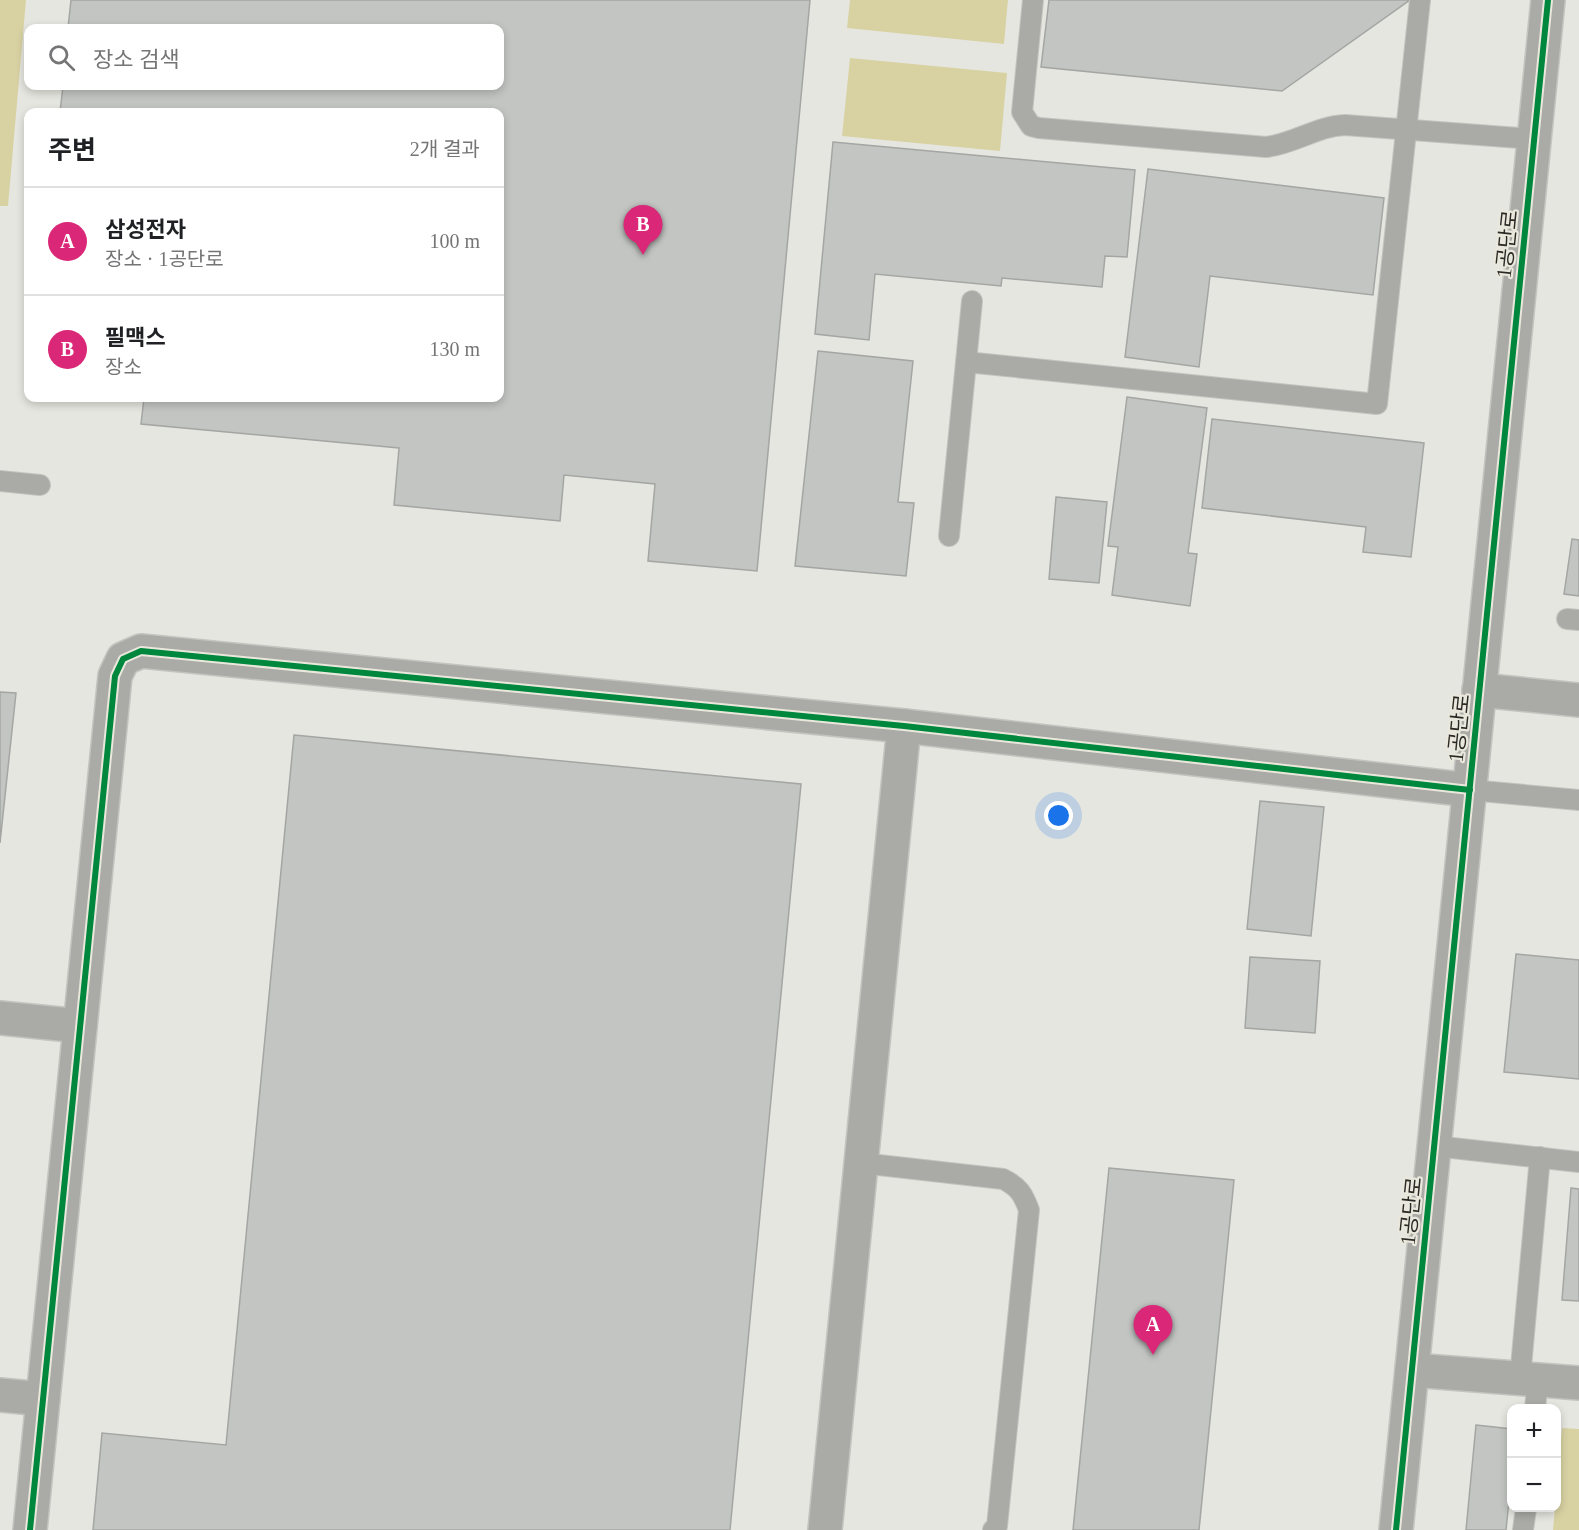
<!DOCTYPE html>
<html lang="ko">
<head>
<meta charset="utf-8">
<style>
  :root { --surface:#fff; --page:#f6f6f6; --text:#202124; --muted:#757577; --line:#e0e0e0; --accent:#db2777 }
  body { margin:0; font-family:"Times New Roman","Noto Sans KR",serif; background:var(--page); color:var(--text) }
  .controls { position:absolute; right:18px; bottom:18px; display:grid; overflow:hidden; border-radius:12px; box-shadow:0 3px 9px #0003 }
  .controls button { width:54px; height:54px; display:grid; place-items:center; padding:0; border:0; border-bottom:2px solid var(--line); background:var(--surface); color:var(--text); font:30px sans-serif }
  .you { position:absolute; left:1059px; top:816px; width:21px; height:21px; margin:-15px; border:4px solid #fff; border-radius:50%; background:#1a73e8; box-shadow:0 0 0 9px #1a73e833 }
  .badge { display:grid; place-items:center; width:39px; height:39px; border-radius:50%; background:var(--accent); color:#fff; font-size:20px; font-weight:700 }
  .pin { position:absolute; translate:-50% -50px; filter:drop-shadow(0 2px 3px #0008) }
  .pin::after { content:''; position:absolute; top:32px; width:21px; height:18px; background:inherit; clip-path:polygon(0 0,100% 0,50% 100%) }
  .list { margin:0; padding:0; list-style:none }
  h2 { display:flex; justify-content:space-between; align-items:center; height:78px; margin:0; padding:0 24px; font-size:26px }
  h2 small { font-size:20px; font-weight:400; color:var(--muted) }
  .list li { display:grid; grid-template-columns:39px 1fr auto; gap:18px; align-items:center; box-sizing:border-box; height:108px; padding:0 24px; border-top:2px solid var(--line) }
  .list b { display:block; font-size:22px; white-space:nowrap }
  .list p { margin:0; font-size:20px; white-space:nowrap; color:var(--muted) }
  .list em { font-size:20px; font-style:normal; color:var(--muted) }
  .icon { flex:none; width:33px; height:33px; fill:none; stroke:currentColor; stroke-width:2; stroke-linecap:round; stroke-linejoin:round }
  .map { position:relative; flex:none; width:1579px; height:1530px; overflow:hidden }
  .search { position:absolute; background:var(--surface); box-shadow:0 3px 9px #0003; left:24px; top:24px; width:480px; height:66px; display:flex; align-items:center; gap:15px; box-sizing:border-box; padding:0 21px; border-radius:12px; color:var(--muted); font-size:22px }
  .panel { position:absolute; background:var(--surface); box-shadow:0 3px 9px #0003; left:24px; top:108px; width:480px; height:294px; border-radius:12px }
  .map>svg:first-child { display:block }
  .green { fill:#d8d2a3 }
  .building { fill:#c3c5c3; stroke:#a4a6a4; stroke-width:1.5 }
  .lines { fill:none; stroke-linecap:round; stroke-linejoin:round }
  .service-casing { stroke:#c3c3bf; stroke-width:22 }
  .minor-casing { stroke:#c3c3bf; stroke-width:36 }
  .tertiary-casing { stroke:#c3c3bf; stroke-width:36 }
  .service { stroke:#aaaaa7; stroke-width:20 }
  .minor { stroke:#aaaaa7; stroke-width:33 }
  .tertiary { stroke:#aaaaa7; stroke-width:33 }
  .cycleway-casing { stroke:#eae8dc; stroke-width:10 }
  .cycleway { stroke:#00873e; stroke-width:6 }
  .labels { text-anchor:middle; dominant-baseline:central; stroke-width:4.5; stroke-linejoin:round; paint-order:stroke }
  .street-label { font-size:21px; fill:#2a2925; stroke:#eae8dc }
</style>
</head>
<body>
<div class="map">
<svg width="1579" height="1530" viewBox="0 0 1579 1530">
  <rect width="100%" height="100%" fill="#e6e6e0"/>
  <!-- green -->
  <g class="green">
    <polygon points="0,0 26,0 8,206 0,206"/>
    <polygon points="850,0 1008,0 1004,44 847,28"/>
    <polygon points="850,58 1007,73 1000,151 842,136"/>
    <polygon points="1562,1428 1579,1429 1579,1530 1553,1530"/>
  </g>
  <!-- building -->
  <g class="building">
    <polygon points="71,0 810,0 757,571 648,561 655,484 564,475 560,521 394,505 399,448 141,424 144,398 500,398 500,112 60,112 63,86 500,86 500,28 68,28"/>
    <polygon points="1049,0 1410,0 1282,91 1041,67"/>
    <polygon points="833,142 1135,170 1127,257 1105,256 1102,287 1002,278 1001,286 875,274 869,340 815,334"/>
    <polygon points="1148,169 1384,198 1373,295 1210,276 1199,367 1125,357"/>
    <polygon points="818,351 913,361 898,502 914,503 906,576 795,566"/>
    <polygon points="1127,397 1207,408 1188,553 1197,554 1190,606 1112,595 1118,547 1108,546"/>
    <polygon points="1212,419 1424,443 1411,557 1363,552 1366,527 1202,508"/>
    <polygon points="1056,497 1107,502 1099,583 1049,579"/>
    <polygon points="1572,539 1579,540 1579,596 1564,594"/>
    <polygon points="0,692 16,693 0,843"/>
    <polygon points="294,735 801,784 730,1530 93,1530 102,1433 226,1445"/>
    <polygon points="1260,801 1324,807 1311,936 1247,929"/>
    <polygon points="1516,954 1579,960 1579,1079 1504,1072"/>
    <polygon points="1250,957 1320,961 1315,1033 1245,1028"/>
    <polygon points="1109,1168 1234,1180 1199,1530 1073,1530"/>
    <polygon points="1571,1188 1579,1189 1579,1301 1562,1300"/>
    <polygon points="1476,1425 1512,1429 1512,1471 1506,1530 1466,1530"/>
  </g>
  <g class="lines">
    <defs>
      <g id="service">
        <path d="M1033 0 1022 112 1031 126 1039 128 1266 147C1294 144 1317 126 1345 125L1534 139"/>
        <polyline points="966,362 1377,404 1420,0"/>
        <polyline points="0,481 40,485"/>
        <polyline points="949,536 972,301"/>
        <polyline points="1567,619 1579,620"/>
        <polyline points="1470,790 1579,800"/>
        <polyline points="1434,1146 1579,1162"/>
        <path d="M861 1163 1003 1179C1019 1187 1023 1194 1029 1210L997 1526 993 1530"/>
        <polyline points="1520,1378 1540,1157"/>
        <polyline points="1535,1408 1538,1379"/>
        <polyline points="1523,1530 1526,1508"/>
      </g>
      <g id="minor">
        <polyline points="1479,690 1579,700"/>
        <polyline points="0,1018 80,1026"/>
        <polyline points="1412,1370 1579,1383"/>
        <polyline points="0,1395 43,1399"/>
        <polyline points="30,1530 115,676 123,659 141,651 904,726 1470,790"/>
        <polyline points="825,1530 904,726"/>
      </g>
      <polyline id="tertiary" points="1396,1530 1548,0"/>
    </defs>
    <!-- service casing -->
    <use href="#service" class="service-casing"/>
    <!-- minor casing -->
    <use href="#minor" class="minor-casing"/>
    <!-- tertiary casing -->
    <use href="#tertiary" class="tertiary-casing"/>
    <!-- service -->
    <use href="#service" class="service"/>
    <!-- minor -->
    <use href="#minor" class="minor"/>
    <!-- tertiary -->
    <use href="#tertiary" class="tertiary"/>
    <defs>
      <g id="cycleway">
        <polyline points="30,1530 115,676 123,659 141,651 904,726 1470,790"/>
        <polyline points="1396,1530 1548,0"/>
      </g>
    </defs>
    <!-- cycleway casing -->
    <use href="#cycleway" class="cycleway-casing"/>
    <!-- cycleway -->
    <use href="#cycleway" class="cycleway"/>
  </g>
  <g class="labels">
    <!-- street labels -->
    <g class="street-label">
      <text transform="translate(1507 244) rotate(-84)">1공단로</text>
      <text transform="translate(1459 728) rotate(-84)">1공단로</text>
      <text transform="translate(1411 1211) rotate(-84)">1공단로</text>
    </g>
  </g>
</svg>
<div class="controls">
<button>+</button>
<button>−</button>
</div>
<div class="you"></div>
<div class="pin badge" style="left:1153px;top:1355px">A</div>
<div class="pin badge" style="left:643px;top:255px">B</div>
<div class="search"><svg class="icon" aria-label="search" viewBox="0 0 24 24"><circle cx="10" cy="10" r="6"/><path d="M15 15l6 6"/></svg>장소 검색</div>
<section class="panel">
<h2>주변<small>2개 결과</small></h2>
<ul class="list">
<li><span class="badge">A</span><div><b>삼성전자</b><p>장소 · 1공단로</p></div><em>100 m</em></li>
<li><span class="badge">B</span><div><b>필맥스</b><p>장소</p></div><em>130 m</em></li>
</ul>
</section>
</div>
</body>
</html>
